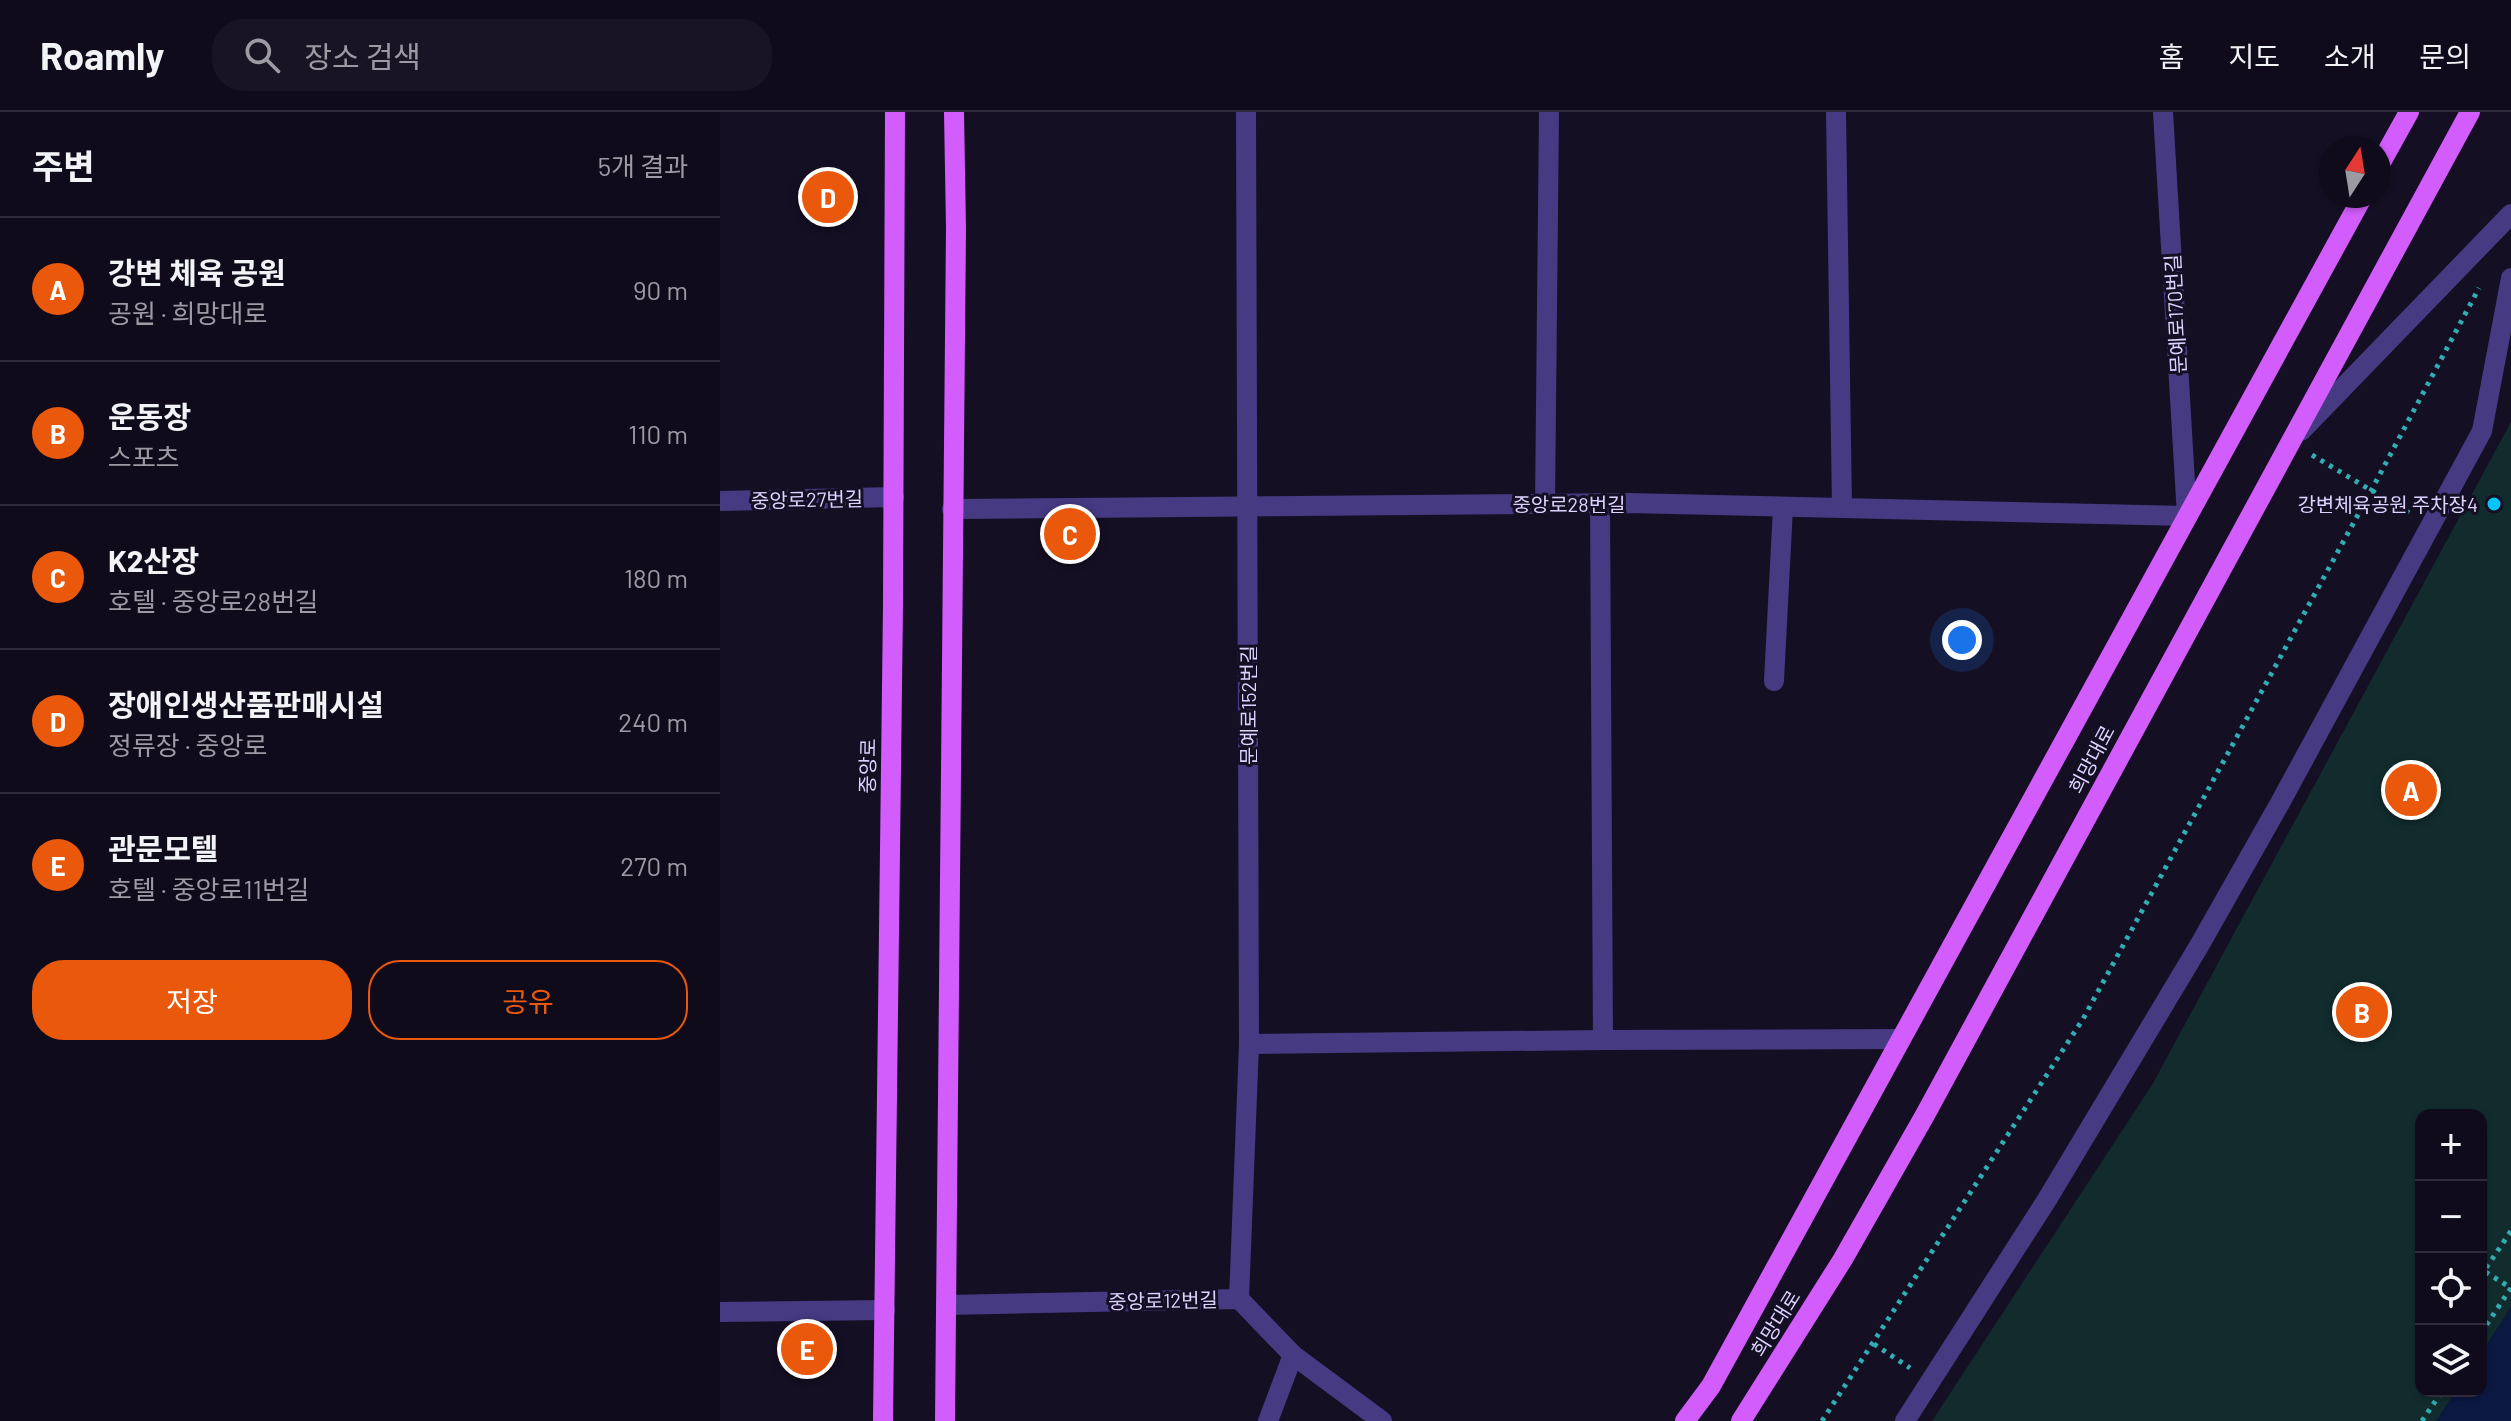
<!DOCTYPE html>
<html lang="ko">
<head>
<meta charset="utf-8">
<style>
  :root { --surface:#100b1b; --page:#191424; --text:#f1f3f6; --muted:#9c9ba3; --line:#302b3a; --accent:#ea580c }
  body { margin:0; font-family:Barlow,"Noto Sans KR",sans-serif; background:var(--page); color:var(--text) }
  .controls { position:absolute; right:24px; bottom:24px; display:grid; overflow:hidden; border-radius:16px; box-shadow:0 2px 6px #0004 }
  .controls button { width:72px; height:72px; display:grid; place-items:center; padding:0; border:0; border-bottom:2px solid var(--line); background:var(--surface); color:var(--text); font:40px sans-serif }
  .compass { position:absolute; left:1599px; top:24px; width:72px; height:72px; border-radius:50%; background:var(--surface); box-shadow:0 2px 6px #0004; rotate:12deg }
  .you { position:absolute; left:1242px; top:528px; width:28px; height:28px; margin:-20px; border:6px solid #fff; border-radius:50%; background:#1a73e8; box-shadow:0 0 0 12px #1a73e833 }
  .badge { display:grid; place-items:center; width:52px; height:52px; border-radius:50%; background:var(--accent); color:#fff; font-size:26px; font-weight:700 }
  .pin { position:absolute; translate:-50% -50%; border:4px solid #fff; box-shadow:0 2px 8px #0006 }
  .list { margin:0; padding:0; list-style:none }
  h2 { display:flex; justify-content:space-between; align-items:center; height:104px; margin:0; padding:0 32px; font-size:34px }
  h2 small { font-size:26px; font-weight:400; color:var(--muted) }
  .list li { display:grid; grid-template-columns:52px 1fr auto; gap:24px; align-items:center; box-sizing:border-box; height:144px; padding:0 32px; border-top:2px solid var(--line) }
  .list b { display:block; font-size:30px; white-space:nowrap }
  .list p { margin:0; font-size:26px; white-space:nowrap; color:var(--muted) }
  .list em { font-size:26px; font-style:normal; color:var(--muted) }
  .actions { display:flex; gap:16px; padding:24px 32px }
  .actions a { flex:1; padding:18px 0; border:2px solid var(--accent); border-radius:32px; text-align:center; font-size:28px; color:var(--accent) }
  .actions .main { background:var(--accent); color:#fff }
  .icon { flex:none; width:44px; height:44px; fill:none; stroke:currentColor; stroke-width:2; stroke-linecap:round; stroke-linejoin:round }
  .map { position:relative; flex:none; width:1791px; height:1309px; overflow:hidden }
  header { display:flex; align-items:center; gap:48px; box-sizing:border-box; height:112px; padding:0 40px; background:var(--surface); border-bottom:2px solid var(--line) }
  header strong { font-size:38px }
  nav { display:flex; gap:44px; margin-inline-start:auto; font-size:28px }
  .search { width:560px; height:72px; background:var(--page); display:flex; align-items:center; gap:20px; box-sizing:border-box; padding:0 28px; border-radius:32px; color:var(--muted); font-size:30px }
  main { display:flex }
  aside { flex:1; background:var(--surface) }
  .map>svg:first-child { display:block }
  .green { fill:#122c2e }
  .water { fill:#0b1842 }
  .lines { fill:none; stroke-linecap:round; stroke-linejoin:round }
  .path { stroke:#31adb4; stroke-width:5; stroke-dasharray:4 6; stroke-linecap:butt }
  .minor { stroke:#463b83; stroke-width:20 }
  .major { stroke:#d35cfc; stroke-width:20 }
  .poi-dot { fill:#04c4f9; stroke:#150f24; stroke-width:3 }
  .labels { text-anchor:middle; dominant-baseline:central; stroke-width:6; stroke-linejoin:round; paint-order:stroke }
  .street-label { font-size:20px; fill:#ddd3fe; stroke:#150f24 }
  .poi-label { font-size:20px; fill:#ddd3fe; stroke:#150f24; text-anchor:end }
</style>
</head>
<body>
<header>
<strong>Roamly</strong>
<div class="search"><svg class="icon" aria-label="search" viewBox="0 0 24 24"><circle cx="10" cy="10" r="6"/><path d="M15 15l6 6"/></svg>장소 검색</div>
<nav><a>홈</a><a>지도</a><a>소개</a><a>문의</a></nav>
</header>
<main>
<aside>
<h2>주변<small>5개 결과</small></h2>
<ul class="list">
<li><span class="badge">A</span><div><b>강변 체육 공원</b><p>공원 · 희망대로</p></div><em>90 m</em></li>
<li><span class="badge">B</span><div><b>운동장</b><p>스포츠</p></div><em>110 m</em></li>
<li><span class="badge">C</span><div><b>K2산장</b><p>호텔 · 중앙로28번길</p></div><em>180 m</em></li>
<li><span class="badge">D</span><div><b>장애인생산품판매시설</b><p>정류장 · 중앙로</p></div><em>240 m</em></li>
<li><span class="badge">E</span><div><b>관문모텔</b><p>호텔 · 중앙로11번길</p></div><em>270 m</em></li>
</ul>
<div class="actions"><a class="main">저장</a><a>공유</a></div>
</aside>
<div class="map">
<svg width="1791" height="1309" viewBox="0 0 1791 1309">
  <rect width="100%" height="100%" fill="#150f24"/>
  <!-- green -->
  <polygon class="green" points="1791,310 1791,1195 1761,1242 1761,1003 1701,1003 1701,1279 1736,1279 1716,1309 1212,1309 1432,973"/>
  <!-- water -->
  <polygon class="water" points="1791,1195 1791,1309 1716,1309 1736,1279 1761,1279 1761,1242"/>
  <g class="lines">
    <!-- path -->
    <g class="path">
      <polyline points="1592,343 1689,401"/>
      <polyline points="1761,1221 1791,1176 1764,1159 1791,1119"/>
      <polyline points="1154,1232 1190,1256"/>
      <polyline points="1102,1309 1363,907 1652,377 1759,176"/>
      <polyline points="1702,1309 1722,1279"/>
    </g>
    <!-- minor -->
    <g class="minor">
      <polyline points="1116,0 1122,396"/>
      <polyline points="1581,319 1791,102"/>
      <polyline points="0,389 174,385"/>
      <polyline points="880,391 883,928 1181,927"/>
      <polyline points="825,392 829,0"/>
      <polyline points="232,397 908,391 1467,404 1443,0"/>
      <polyline points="1054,569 1063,395"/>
      <polyline points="529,932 883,928"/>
      <polyline points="519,1187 529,932 526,0"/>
      <polyline points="226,1193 519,1187 573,1243 662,1309"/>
      <polyline points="0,1200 165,1198"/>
      <polyline points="548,1309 573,1243"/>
      <polyline points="1185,1309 1328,1086 1479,834 1560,691 1762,319 1791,166"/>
    </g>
    <!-- major -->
    <g class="major">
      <polyline points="1659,54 1689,0"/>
      <polyline points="163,1309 173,493 175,0"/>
      <polyline points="225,1309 236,116 234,0"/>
      <polyline points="965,1309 991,1274 1643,84"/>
      <polyline points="1021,1309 1123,1147 1205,1003 1750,0"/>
    </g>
  </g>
  <!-- markers -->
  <circle class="poi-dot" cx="1774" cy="392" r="8"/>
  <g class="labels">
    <!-- street labels -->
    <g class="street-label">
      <text transform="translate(1455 202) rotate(-93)">문예로170번길</text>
      <text transform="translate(87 387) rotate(-1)">중앙로27번길</text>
      <text x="849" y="392">중앙로28번길</text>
      <text transform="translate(528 593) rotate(-90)">문예로152번길</text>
      <text transform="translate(1371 647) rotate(-62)">희망대로</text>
      <text transform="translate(147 654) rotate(-89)">중앙로</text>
      <text transform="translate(443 1188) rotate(-1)">중앙로12번길</text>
      <text transform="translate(1055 1211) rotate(-58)">희망대로</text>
    </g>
    <!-- poi labels -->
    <g class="poi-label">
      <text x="1758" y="392">강변체육공원 주차장4</text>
    </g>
  </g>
</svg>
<div class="controls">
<button>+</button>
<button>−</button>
<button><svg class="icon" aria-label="locate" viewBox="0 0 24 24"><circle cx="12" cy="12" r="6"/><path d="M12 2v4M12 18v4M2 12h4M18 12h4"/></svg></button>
<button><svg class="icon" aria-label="layers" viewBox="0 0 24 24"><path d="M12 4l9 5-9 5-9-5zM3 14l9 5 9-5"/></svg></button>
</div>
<svg class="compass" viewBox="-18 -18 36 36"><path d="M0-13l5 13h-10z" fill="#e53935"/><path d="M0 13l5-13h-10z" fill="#9c9ba3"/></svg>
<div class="you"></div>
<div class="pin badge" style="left:1691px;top:678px">A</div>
<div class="pin badge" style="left:1642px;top:900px">B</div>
<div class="pin badge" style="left:350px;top:422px">C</div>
<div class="pin badge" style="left:108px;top:85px">D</div>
<div class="pin badge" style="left:87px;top:1237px">E</div>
</div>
</main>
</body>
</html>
